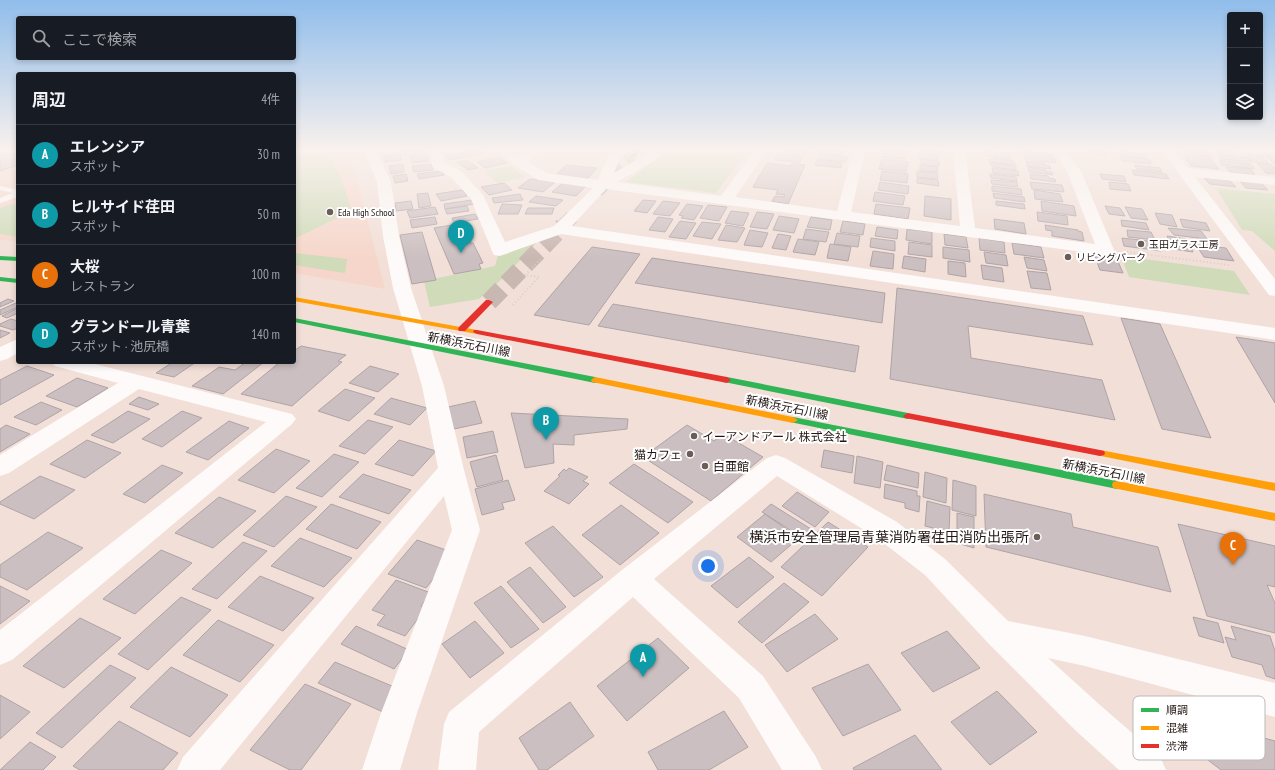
<!DOCTYPE html>
<html lang="ja">
<head>
<meta charset="utf-8">
<style>
  :root { --surface:#171b24; --page:#242831; --text:#f1f3f6; --muted:#9ea1a6; --line:#363941; --accent:#2563eb }
  body { margin:0; font-family:"PT Sans Narrow","Noto Sans JP",sans-serif; background:var(--page); color:var(--text) }
  .controls { position:absolute; right:12px; top:12px; display:grid; overflow:hidden; border-radius:4px; box-shadow:0 2px 6px #0003 }
  .controls button { width:36px; height:36px; display:grid; place-items:center; padding:0; border:0; border-bottom:1px solid var(--line); background:var(--surface); color:var(--text); font:20px sans-serif }
  .you { position:absolute; left:708px; top:566px; width:14px; height:14px; margin:-10px; border:3px solid #fff; border-radius:50%; background:#1a73e8; box-shadow:0 0 0 6px #1a73e833 }
  .badge { display:grid; place-items:center; width:26px; height:26px; border-radius:50%; background:var(--accent); color:#fff; font-size:13px; font-weight:700 }
  .pin { position:absolute; translate:-50% -33px; filter:drop-shadow(0 1px 2px #0008) }
  .pin::after { content:''; position:absolute; top:21px; width:14px; height:12px; background:inherit; clip-path:polygon(0 0,100% 0,50% 100%) }
  .list { margin:0; padding:0; list-style:none }
  h2 { display:flex; justify-content:space-between; align-items:center; height:52px; margin:0; padding:0 16px; font-size:17px }
  h2 small { font-size:13px; font-weight:400; color:var(--muted) }
  .list li { display:grid; grid-template-columns:26px 1fr auto; gap:12px; align-items:center; box-sizing:border-box; height:60px; padding:0 16px; border-top:1px solid var(--line) }
  .list b { display:block; font-size:15px; white-space:nowrap }
  .list p { margin:0; font-size:13px; white-space:nowrap; color:var(--muted) }
  .list em { font-size:13px; font-style:normal; color:var(--muted) }
  .icon { flex:none; width:22px; height:22px; fill:none; stroke:currentColor; stroke-width:2; stroke-linecap:round; stroke-linejoin:round }
  .map { position:relative; flex:none; width:1275px; height:770px; overflow:hidden }
  .search { position:absolute; background:var(--surface); box-shadow:0 2px 6px #0003; left:16px; top:16px; width:280px; height:44px; display:flex; align-items:center; gap:10px; box-sizing:border-box; padding:0 14px; border-radius:4px; color:var(--muted); font-size:15px }
  .panel { position:absolute; background:var(--surface); box-shadow:0 2px 6px #0003; left:16px; top:72px; width:280px; height:292px; border-radius:4px }
  .map>svg:first-child { display:block }
  .built { fill:#f6d6ca }
  .green { fill:#cfdbb9 }
  .building { fill:#ccbfc1; stroke:#afa3a5 }
  .lines { fill:none; stroke-linecap:round; stroke-linejoin:round }
  .secondary-tunnel-far1 { stroke:#c9b7b1; stroke-width:14; stroke-dasharray:14 7; stroke-linecap:butt }
  .secondary-tunnel { stroke:#c9b7b1; stroke-width:18; stroke-dasharray:18 8; stroke-linecap:butt }
  .path-far1 { stroke:#d5d0cd; stroke-width:1.5; stroke-dasharray:0.5 2; stroke-linecap:butt }
  .path { stroke:#d5d0cd; stroke-width:2; stroke-dasharray:1 2.5; stroke-linecap:butt }
  .lane { fill:#fdfaf9; fill-rule:evenodd }
  .street { fill:#fdfaf9; fill-rule:evenodd }
  .fast { fill:#30b455; fill-rule:evenodd }
  .slow { fill:#ff9f0a; fill-rule:evenodd }
  .jam { fill:#e5322d; fill-rule:evenodd }
  .poi-dot { fill:#6b5d58; stroke:#fff; stroke-width:1.5 }
  .labels { text-anchor:middle; dominant-baseline:central; stroke-width:4; stroke-linejoin:round; paint-order:stroke }
  .far-poi-label { font-size:10px; fill:#231713; stroke:#fff; text-anchor:start }
  .street-label { font-size:12px; fill:#231713; stroke:#fff }
  .poi-label { font-size:12px; fill:#231713; stroke:#fff; text-anchor:start }
  .near-poi-label { font-size:14px; fill:#231713; stroke:#fff; text-anchor:end }
  .key { fill:#fff; stroke:#bdb9b8; stroke-width:1 }
  .key-label { font-size:11px; fill:#231713 }
</style>
</head>
<body>
<div class="map">
<svg width="1275" height="770" viewBox="0 0 1275 770">
  <rect width="100%" height="100%" fill="#f2dfd8"/>
  <!-- built -->
  <g class="built">
    <polygon points="0,151 18,151 18,241 0,240"/>
    <polygon points="294,151 350,151 385,289 294,273"/>
  </g>
  <!-- green -->
  <g class="green">
    <polygon points="294,151 327,151 341,178 352,211 294,239"/>
    <polygon points="667,151 730,151 746,153 716,193 626,182"/>
    <polygon points="511,166 525,177 497,183 485,171"/>
    <polygon points="1216,188 1275,194 1275,251 1252,231 1242,230"/>
    <polygon points="10,204 18,205 18,237 0,234 0,208"/>
    <polygon points="539,239 532,248 502,279 479,299 430,307 424,281 495,266 499,252"/>
    <polygon points="294,253 347,259 345,273 294,265"/>
    <polygon points="1121,256 1234,271 1250,295 1129,277"/>
  </g>
  <!-- building -->
  <g class="building">
    <polygon points="403,151 426,151 427,153 405,156"/>
    <polygon points="471,151 481,151 484,153 451,160 446,156"/>
    <polygon points="787,151 807,151 804,156 785,154"/>
    <polygon points="814,151 844,151 842,155 814,153"/>
    <polygon points="883,151 907,151 905,159 881,157"/>
    <polygon points="919,151 939,151 939,155 919,153"/>
    <polygon points="986,151 1010,154 1010,159 986,156"/>
    <polygon points="1022,151 1052,154 1052,157 1022,154"/>
    <polygon points="1089,151 1105,151 1107,155 1096,154 1095,152"/>
    <polygon points="1119,151 1145,154 1147,159 1120,156"/>
    <polygon points="1182,151 1208,152 1213,158 1186,155"/>
    <polygon points="1216,151 1233,151 1237,156 1218,154"/>
    <polygon points="7,153 18,155 18,165 0,171 0,155"/>
    <polygon points="918,153 938,156 938,160 918,158"/>
    <polygon points="400,154 402,160 385,162 383,156"/>
    <polygon points="778,154 802,157 800,162 775,160"/>
    <polygon points="820,154 847,157 846,162 817,159"/>
    <polygon points="1246,154 1262,156 1269,164 1252,162"/>
    <polygon points="426,155 429,161 412,163 410,157"/>
    <polygon points="1218,155 1248,158 1251,162 1221,159"/>
    <polygon points="1265,155 1275,156 1275,164 1274,164"/>
    <polygon points="1025,156 1055,159 1056,163 1025,159"/>
    <polygon points="1121,156 1150,160 1151,164 1122,161"/>
    <polygon points="499,157 507,163 485,168 477,162"/>
    <polygon points="1185,157 1211,160 1219,169 1191,166"/>
    <polygon points="994,158 1014,161 1015,165 989,162 989,159 995,160"/>
    <polygon points="882,159 908,162 906,172 879,169"/>
    <polygon points="921,159 939,161 939,166 922,165"/>
    <polygon points="467,160 478,168 468,170 457,162"/>
    <polygon points="817,160 842,163 841,168 815,165"/>
    <polygon points="1219,160 1251,164 1255,169 1222,165"/>
    <polygon points="1026,161 1044,163 1045,165 1050,166 1051,169 1027,166"/>
    <polygon points="767,163 791,166 792,163 805,165 788,204 772,201 775,196 784,197 785,195 776,194 778,190 753,187"/>
    <polygon points="990,163 1016,166 1016,170 994,167 991,166"/>
    <polygon points="1257,163 1272,165 1275,168 1275,174 1266,173"/>
    <polygon points="403,164 404,172 391,174 389,166"/>
    <polygon points="431,164 433,170 414,172 412,166"/>
    <polygon points="566,165 597,168 587,179 556,175"/>
    <polygon points="920,165 937,167 938,172 920,171"/>
    <polygon points="1134,165 1160,168 1162,172 1137,169"/>
    <polygon points="1028,167 1046,170 1047,172 1052,172 1053,175 1029,172"/>
    <polygon points="1226,167 1251,169 1255,175 1230,172"/>
    <polygon points="992,168 1018,171 1019,176 993,173"/>
    <polygon points="1132,170 1166,174 1169,179 1134,175"/>
    <polygon points="442,171 444,175 419,179 417,174"/>
    <polygon points="882,171 908,174 907,183 880,180"/>
    <polygon points="917,171 937,173 938,179 917,177"/>
    <polygon points="406,174 408,181 395,183 393,176"/>
    <polygon points="990,174 1016,177 1017,181 991,178"/>
    <polygon points="1030,174 1048,176 1049,178 1055,179 1056,182 1031,179"/>
    <polygon points="1100,174 1124,176 1126,182 1102,179"/>
    <polygon points="1203,177 1228,179 1236,187 1210,184"/>
    <polygon points="917,178 938,180 939,186 917,183"/>
    <polygon points="530,179 555,182 543,192 518,188"/>
    <polygon points="1238,179 1259,181 1268,190 1246,188"/>
    <polygon points="991,180 1017,182 1018,187 992,184"/>
    <polygon points="880,182 909,186 908,194 878,190"/>
    <polygon points="1030,182 1062,185 1064,192 1032,189"/>
    <polygon points="1109,182 1128,184 1131,191 1110,189"/>
    <polygon points="504,183 512,190 489,195 481,187"/>
    <polygon points="563,183 586,186 576,196 552,192"/>
    <polygon points="992,186 1021,189 1022,195 992,191"/>
    <polygon points="462,190 467,196 441,201 436,194"/>
    <polygon points="1034,190 1060,194 1063,202 1035,199"/>
    <polygon points="875,192 905,196 903,205 873,201"/>
    <polygon points="428,193 431,206 419,208 417,194"/>
    <polygon points="993,193 1024,197 1025,202 994,198"/>
    <polygon points="520,194 523,200 494,203 492,198"/>
    <polygon points="536,196 563,200 556,206 529,202"/>
    <polygon points="925,196 951,199 951,220 924,216"/>
    <polygon points="472,200 474,204 445,209 444,204"/>
    <polygon points="643,200 656,201 647,213 634,211"/>
    <polygon points="411,201 413,209 396,211 395,203"/>
    <polygon points="663,201 680,203 670,216 653,214"/>
    <polygon points="996,201 1024,204 1025,209 996,205"/>
    <polygon points="1041,201 1074,206 1076,216 1042,211"/>
    <polygon points="502,204 522,205 518,214 498,214"/>
    <polygon points="687,204 703,206 694,220 681,218 683,216 679,215"/>
    <polygon points="876,204 910,208 908,219 874,214"/>
    <polygon points="708,205 727,207 719,221 700,218"/>
    <polygon points="467,206 469,211 447,214 445,209"/>
    <polygon points="1105,206 1120,208 1125,216 1109,214"/>
    <polygon points="435,207 438,214 410,218 407,211"/>
    <polygon points="1125,207 1142,209 1148,220 1131,218"/>
    <polygon points="528,208 554,208 552,214 525,214"/>
    <polygon points="731,211 749,213 743,226 725,223"/>
    <polygon points="757,212 774,214 767,229 750,227"/>
    <polygon points="1037,212 1067,216 1068,225 1038,221"/>
    <polygon points="1155,213 1172,215 1177,227 1160,224"/>
    <polygon points="475,214 478,219 454,223 452,218"/>
    <polygon points="779,216 799,219 794,233 773,230"/>
    <polygon points="435,217 437,224 412,228 410,220"/>
    <polygon points="658,217 673,219 665,232 649,230"/>
    <polygon points="811,217 832,220 830,230 807,227"/>
    <polygon points="994,219 1024,223 1026,234 995,229"/>
    <polygon points="1180,219 1206,223 1210,231 1183,227"/>
    <polygon points="1121,220 1146,223 1149,230 1122,226"/>
    <polygon points="680,221 696,223 686,239 669,237"/>
    <polygon points="843,221 865,224 863,235 840,232"/>
    <polygon points="702,222 721,224 712,239 693,236"/>
    <polygon points="458,224 460,228 463,227 471,243 473,243 483,263 479,264 481,269 454,274 434,228"/>
    <polygon points="726,225 745,228 737,242 718,240"/>
    <polygon points="1045,225 1078,230 1078,231 1082,232 1084,241 1052,236 1052,231 1046,230"/>
    <polygon points="877,227 898,230 897,239 875,236"/>
    <polygon points="1168,228 1201,231 1207,239 1174,235"/>
    <polygon points="806,229 829,232 826,242 803,239"/>
    <polygon points="907,229 932,232 932,244 906,240"/>
    <polygon points="750,230 768,233 762,247 744,245"/>
    <polygon points="1127,230 1151,232 1155,240 1128,237"/>
    <polygon points="422,232 436,280 412,284 400,235"/>
    <polygon points="837,233 860,236 858,247 834,244"/>
    <polygon points="778,234 791,236 786,250 772,248"/>
    <polygon points="944,234 966,237 968,248 945,245"/>
    <polygon points="1167,236 1187,239 1193,252 1173,249"/>
    <polygon points="871,238 895,241 895,251 870,247"/>
    <polygon points="979,238 1004,242 1005,253 980,250"/>
    <polygon points="1122,238 1158,242 1161,251 1124,246"/>
    <polygon points="798,239 819,242 815,255 793,252"/>
    <polygon points="909,242 932,245 932,257 908,254"/>
    <polygon points="1012,243 1041,247 1044,258 1014,254"/>
    <polygon points="830,244 851,247 848,261 827,258"/>
    <polygon points="1196,245 1226,248 1234,261 1204,257"/>
    <polygon points="592,247 640,254 589,325 534,315"/>
    <polygon points="943,247 969,250 970,262 943,258"/>
    <polygon points="873,251 894,254 893,269 870,266"/>
    <polygon points="984,252 1006,255 1008,266 986,263"/>
    <polygon points="1094,254 1116,257 1123,273 1100,270"/>
    <polygon points="904,256 926,259 925,272 902,268"/>
    <polygon points="1024,257 1044,260 1047,271 1027,268"/>
    <polygon points="652,258 885,293 882,323 635,283"/>
    <polygon points="948,261 965,263 966,277 948,274"/>
    <polygon points="981,265 1002,268 1004,282 983,279"/>
    <polygon points="1027,271 1047,273 1051,290 1031,288"/>
    <polygon points="897,288 1083,316 1093,345 968,326 971,358 1102,380 1115,420 890,379"/>
    <polygon points="8,299 14,301 0,307 0,303"/>
    <polygon points="18,302 18,307 0,315 0,310"/>
    <polygon points="613,304 859,346 855,372 598,326"/>
    <polygon points="18,308 18,313 7,318 2,316"/>
    <polygon points="1121,318 1160,324 1211,438 1162,429"/>
    <polygon points="11,319 18,321 18,328 13,330 0,326 0,324"/>
    <polygon points="0,330 10,333 0,338"/>
    <polygon points="1236,337 1275,343 1275,403"/>
    <polygon points="301,346 346,355 338,361 342,362 292,406 241,394 280,362 294,362 294,351"/>
    <polygon points="173,362 196,362 174,377 156,373"/>
    <polygon points="244,362 264,362 223,394 192,386 219,367 235,370 246,362"/>
    <polygon points="27,366 54,375 0,405 0,380"/>
    <polygon points="370,366 399,374 378,392 349,383"/>
    <polygon points="77,378 108,388 77,407 46,396"/>
    <polygon points="345,389 375,398 349,421 318,411"/>
    <polygon points="139,397 159,404 148,410 129,404"/>
    <polygon points="391,398 427,408 410,425 374,414"/>
    <polygon points="475,401 482,423 454,429 448,407"/>
    <polygon points="41,402 62,410 36,425 14,417"/>
    <polygon points="128,411 150,419 113,443 91,435"/>
    <polygon points="182,411 202,418 162,447 142,439"/>
    <polygon points="511,413 628,419 627,429 574,435 574,445 553,444 554,463 525,468"/>
    <polygon points="368,420 393,427 365,454 339,446"/>
    <polygon points="229,421 249,428 208,460 186,452"/>
    <polygon points="6,425 30,434 0,452 0,429"/>
    <polygon points="687,425 714,441 723,434 763,457 711,501 643,457"/>
    <polygon points="493,431 498,452 467,458 463,437"/>
    <polygon points="87,440 121,453 85,478 50,464"/>
    <polygon points="399,440 436,451 413,476 375,464"/>
    <polygon points="276,449 310,461 274,493 238,480"/>
    <polygon points="824,450 854,456 852,473 821,467"/>
    <polygon points="334,454 359,462 322,497 296,488"/>
    <polygon points="496,455 503,480 477,487 470,462"/>
    <polygon points="857,456 883,462 880,488 854,483"/>
    <polygon points="634,464 693,502 668,523 609,483"/>
    <polygon points="162,465 183,473 145,503 123,494"/>
    <polygon points="887,465 919,473 918,488 884,480"/>
    <polygon points="569,468 588,477 583,481 589,484 569,504 544,491 560,476 558,475 564,469 566,471"/>
    <polygon points="925,472 947,478 946,503 923,497"/>
    <polygon points="363,474 411,490 389,514 339,497"/>
    <polygon points="40,476 75,490 34,519 0,504 0,502"/>
    <polygon points="508,480 515,500 502,503 504,509 482,515 475,489"/>
    <polygon points="953,480 976,486 976,516 952,510"/>
    <polygon points="885,484 917,491 917,496 920,496 919,512 905,508 905,503 884,498"/>
    <polygon points="797,492 829,512 815,527 782,506"/>
    <polygon points="984,494 1071,514 1073,527 1158,547 1171,592 986,547"/>
    <polygon points="286,496 317,507 274,547 243,535"/>
    <polygon points="219,497 256,511 213,548 175,533"/>
    <polygon points="927,501 950,507 949,532 925,526"/>
    <polygon points="331,504 381,522 357,549 306,529"/>
    <polygon points="771,504 811,529 801,537 762,512"/>
    <polygon points="621,505 659,533 620,565 582,535"/>
    <polygon points="957,513 974,517 974,548 957,543"/>
    <polygon points="765,514 799,538 771,562 737,537"/>
    <polygon points="828,522 868,547 822,596 781,567"/>
    <polygon points="1178,524 1275,546 1275,587 1267,585 1275,603 1275,633 1207,616"/>
    <polygon points="553,526 603,577 574,597 525,543"/>
    <polygon points="48,532 83,548 27,590 0,577 0,565"/>
    <polygon points="300,538 352,558 324,587 271,566"/>
    <polygon points="417,540 449,551 438,566 442,568 426,588 388,574"/>
    <polygon points="243,542 267,551 217,599 192,589"/>
    <polygon points="161,550 192,563 135,614 103,599"/>
    <polygon points="749,557 774,577 737,608 711,586"/>
    <polygon points="530,567 566,607 543,623 507,582"/>
    <polygon points="260,576 314,598 283,631 228,607"/>
    <polygon points="396,580 431,593 421,606 426,608 405,636 377,625 385,615 372,610"/>
    <polygon points="784,583 809,602 762,643 738,622"/>
    <polygon points="0,586 30,601 0,624"/>
    <polygon points="501,586 539,629 511,648 474,603"/>
    <polygon points="181,597 211,610 148,670 118,654"/>
    <polygon points="815,614 838,639 787,672 765,645"/>
    <polygon points="1193,617 1218,623 1224,643 1199,636"/>
    <polygon points="80,618 121,638 64,688 23,666"/>
    <polygon points="218,620 274,645 240,682 183,655"/>
    <polygon points="475,621 504,653 470,678 442,644"/>
    <polygon points="356,626 409,650 394,669 341,644"/>
    <polygon points="1231,626 1270,636 1275,651 1275,679 1266,676 1262,665 1232,657 1225,637 1236,640"/>
    <polygon points="947,631 980,668 933,692 901,653"/>
    <polygon points="658,638 689,668 627,721 597,686"/>
    <polygon points="335,662 399,689 383,712 318,683"/>
    <polygon points="868,664 901,710 843,736 812,688"/>
    <polygon points="110,665 136,678 62,748 36,733"/>
    <polygon points="171,667 228,695 190,737 130,707"/>
    <polygon points="305,684 351,704 301,770 290,770 250,750"/>
    <polygon points="997,691 1037,732 990,765 951,722"/>
    <polygon points="0,695 30,712 0,739"/>
    <polygon points="570,702 594,736 547,770 539,770 519,738"/>
    <polygon points="724,711 748,747 709,770 658,770 648,752"/>
    <polygon points="1190,718 1275,741 1275,770 1221,770 1200,754"/>
    <polygon points="119,721 178,753 163,770 80,770 73,766"/>
    <polygon points="915,735 942,770 854,770 853,768"/>
    <polygon points="30,742 56,757 43,770 0,770"/>
  </g>
  <g class="lines">
    <!-- secondary-tunnel-far1 -->
    <g class="secondary-tunnel-far1">
      <polyline points="597,191 633,156"/>
      <polyline points="562,227 573,216"/>
    </g>
    <!-- secondary-tunnel -->
    <polyline class="secondary-tunnel" points="489,302 563,226"/>
    <!-- path-far1 -->
    <g class="path-far1">
      <polygon points="694,170 704,171 701,175 690,173"/>
      <polyline points="685,171 692,171"/>
      <polyline points="704,179 712,170"/>
    </g>
    <!-- path -->
    <g class="path">
      <polyline points="1127,252 1229,265"/>
      <polyline points="513,305 539,277 525,275 543,257"/>
    </g>
    <!-- lane -->
    <polygon class="lane" points="0,186 18,190 18,197 0,203 0,198 13,193 0,190"/>
    <!-- street -->
    <g class="street">
      <polygon points="364,151 376,151 391,182 399,236 411,288 444,386 464,470 480,530 417,713 400,770 362,770 381,713 452,530 444,496 220,770 177,770 183,757 438,468 422,386 393,288 383,236 377,182"/>
      <polygon points="430,151 442,151 444,162 462,172 483,195 505,242 554,226 593,188 538,180 514,165 497,151 511,151 519,156 527,151 541,151 528,162 547,173 598,180 610,151 624,151 621,155 614,173 651,151 664,151 654,161 617,182 721,196 754,151 767,151 735,197 837,211 853,151 865,151 851,212 960,226 953,151 965,151 975,228 1095,244 1067,171 1054,151 1066,151 1081,171 1114,250 1112,253 1106,255 606,189 572,226 1275,328 1275,340 561,234 500,256 494,255 492,251 471,199 452,178 433,167 432,164"/>
      <polygon points="1162,151 1174,151 1188,168 1275,177 1275,185 1195,177 1275,279 1275,296 1269,295"/>
      <polygon points="18,339 18,353 7,359 0,361 0,347"/>
      <polygon points="51,362 87,362 292,414 296,419 292,424 12,660 0,665 0,630 266,422 139,389 9,473 0,476 0,455 118,383 55,366"/>
      <polygon points="776,455 785,458 897,522 945,559 1008,621 1085,636 1275,683 1275,717 1085,666 1048,658 1100,705 1160,757 1166,770 1119,770 1074,729 988,643 925,575 877,538 777,476 654,579 763,676 816,757 822,770 782,770 739,698 633,597 479,732 476,770 438,770 444,724 449,712 622,570 767,458"/>
    </g>
    <!-- fast -->
    <g class="fast">
      <polygon points="635,151 641,151 635,157 631,157 630,156"/>
      <polygon points="0,256 18,257 18,261 0,260"/>
      <polygon points="0,277 18,279 18,283 0,281"/>
      <polygon points="294,318 595,377 599,380 595,383 294,322"/>
      <polygon points="727,377 908,413 913,416 908,419 724,382 723,380"/>
      <polygon points="793,417 1117,481 1121,482 1122,485 1121,488 1117,489 790,422 788,420 790,418"/>
    </g>
    <!-- slow -->
    <g class="slow">
      <polygon points="294,297 477,330 481,332 477,334 294,301"/>
      <polygon points="595,377 793,417 798,420 793,423 592,382 591,380"/>
      <polygon points="1100,450 1275,483 1275,491 1096,455 1095,453 1096,451"/>
      <polygon points="1117,481 1275,513 1275,521 1113,488 1112,485 1113,482"/>
    </g>
    <!-- jam -->
    <g class="jam">
      <polygon points="486,300 489,300 493,302 465,331 459,331 458,329 459,327"/>
      <polygon points="474,330 477,330 727,377 731,380 727,383 477,334 473,332"/>
      <polygon points="908,413 1100,450 1104,451 1105,453 1104,455 1100,456 905,418 903,416"/>
    </g>
  </g>
  <!-- sky -->
  <linearGradient id="sky" x2="0" y2="1"><stop stop-color="#90bdeb"/><stop offset="0.58" stop-color="#f9f1ed"/><stop offset="1" stop-color="#f9f1ed" stop-opacity="0"/></linearGradient>
  <rect width="1275" height="259" fill="url(#sky)"/>
  <!-- markers -->
  <g class="poi-dot">
    <circle cx="330" cy="212" r="4"/>
    <circle cx="1141" cy="244" r="4"/>
    <circle cx="1068" cy="257" r="4"/>
    <circle cx="694" cy="436" r="4"/>
    <circle cx="690" cy="454" r="4"/>
    <circle cx="705" cy="466" r="4"/>
    <circle cx="1037" cy="537" r="4"/>
  </g>
  <g class="labels">
    <!-- far-poi labels -->
    <g class="far-poi-label">
      <text x="338" y="212">Eda High School</text>
      <text x="1149" y="244">玉田ガラス工房</text>
      <text x="1076" y="257">リビングパーク</text>
    </g>
    <!-- street labels -->
    <g class="street-label">
      <text transform="translate(469 344) rotate(11)">新横浜元石川線</text>
      <text transform="translate(787 407) rotate(11)">新横浜元石川線</text>
      <text transform="translate(1104 471) rotate(11)">新横浜元石川線</text>
    </g>
    <!-- poi labels -->
    <g class="poi-label">
      <text x="702" y="436">イーアンドアール 株式会社</text>
      <text x="682" y="454" text-anchor="end">猫カフェ</text>
      <text x="713" y="466">白亜館</text>
    </g>
    <!-- near-poi labels -->
    <g class="near-poi-label">
      <text x="1029" y="537">横浜市安全管理局青葉消防署荏田消防出張所</text>
    </g>
  </g>
  <!-- legend -->
  <rect x="1133" y="696" width="132" height="64" rx="6" class="key"/>
  <rect x="1141" y="708" width="18" height="4" fill="#30b455"/>
  <rect x="1141" y="726" width="18" height="4" fill="#ff9f0a"/>
  <rect x="1141" y="744" width="18" height="4" fill="#e5322d"/>
  <g class="key-label">
    <text x="1166" y="714">順調</text>
    <text x="1166" y="732">混雑</text>
    <text x="1166" y="750">渋滞</text>
  </g>
</svg>
<div class="controls">
<button>+</button>
<button>−</button>
<button><svg class="icon" aria-label="layers" viewBox="0 0 24 24"><path d="M12 4l9 5-9 5-9-5zM3 14l9 5 9-5"/></svg></button>
</div>
<div class="you"></div>
<div class="pin badge" style="left:643px;top:677px;background:#0f9aa8">A</div>
<div class="pin badge" style="left:546px;top:440px;background:#0f9aa8">B</div>
<div class="pin badge" style="left:1233px;top:565px;background:#e8710a">C</div>
<div class="pin badge" style="left:461px;top:253px;background:#0f9aa8">D</div>
<div class="search"><svg class="icon" aria-label="search" viewBox="0 0 24 24"><circle cx="10" cy="10" r="6"/><path d="M15 15l6 6"/></svg>ここで検索</div>
<section class="panel">
<h2>周辺<small>4件</small></h2>
<ul class="list">
<li><span class="badge" style="background:#0f9aa8">A</span><div><b>エレンシア</b><p>スポット</p></div><em>30 m</em></li>
<li><span class="badge" style="background:#0f9aa8">B</span><div><b>ヒルサイド荏田</b><p>スポット</p></div><em>50 m</em></li>
<li><span class="badge" style="background:#e8710a">C</span><div><b>大桜</b><p>レストラン</p></div><em>100 m</em></li>
<li><span class="badge" style="background:#0f9aa8">D</span><div><b>グランドール青葉</b><p>スポット · 池尻橋</p></div><em>140 m</em></li>
</ul>
</section>
</div>
</body>
</html>
